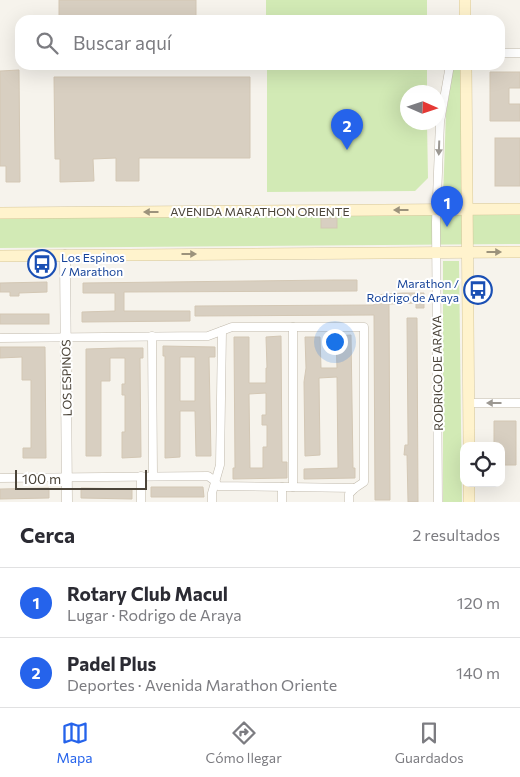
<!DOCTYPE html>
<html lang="es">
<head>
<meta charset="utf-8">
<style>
  :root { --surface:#fff; --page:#f2f2f3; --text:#2b2b33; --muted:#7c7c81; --line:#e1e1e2; --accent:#2563eb }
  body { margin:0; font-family:Commissioner,sans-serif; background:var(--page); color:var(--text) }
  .controls { position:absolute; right:15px; bottom:15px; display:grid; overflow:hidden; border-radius:10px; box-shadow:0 5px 20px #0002 }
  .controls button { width:45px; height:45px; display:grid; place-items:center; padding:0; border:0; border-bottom:1px solid var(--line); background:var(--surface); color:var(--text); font:25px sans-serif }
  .compass { position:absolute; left:400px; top:85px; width:45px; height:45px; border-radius:50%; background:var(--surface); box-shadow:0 5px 20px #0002; rotate:93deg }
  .scale { position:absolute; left:15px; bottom:12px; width:132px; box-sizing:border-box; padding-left:5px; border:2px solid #4b4439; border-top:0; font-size:14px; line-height:18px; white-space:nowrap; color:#4b4439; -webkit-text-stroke:4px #fff; paint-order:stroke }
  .you { position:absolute; left:334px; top:341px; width:18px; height:18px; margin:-12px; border:4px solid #fff; border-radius:50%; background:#1a73e8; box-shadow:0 0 0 8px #1a73e833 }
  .badge { display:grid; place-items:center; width:32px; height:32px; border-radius:50%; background:var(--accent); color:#fff; font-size:16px; font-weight:700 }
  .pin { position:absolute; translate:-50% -41px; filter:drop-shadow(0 1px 2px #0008) }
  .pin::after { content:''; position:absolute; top:26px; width:18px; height:15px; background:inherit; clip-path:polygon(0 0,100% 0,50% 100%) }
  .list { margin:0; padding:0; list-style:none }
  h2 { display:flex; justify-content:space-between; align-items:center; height:65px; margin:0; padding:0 20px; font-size:21px }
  h2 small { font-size:16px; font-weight:400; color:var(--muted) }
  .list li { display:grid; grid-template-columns:32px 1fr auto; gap:15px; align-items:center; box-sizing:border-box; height:70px; padding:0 20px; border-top:1px solid var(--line) }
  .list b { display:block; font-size:19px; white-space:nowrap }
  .list p { margin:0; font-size:16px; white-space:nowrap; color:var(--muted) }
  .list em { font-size:16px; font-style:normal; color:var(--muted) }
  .icon { flex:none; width:28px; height:28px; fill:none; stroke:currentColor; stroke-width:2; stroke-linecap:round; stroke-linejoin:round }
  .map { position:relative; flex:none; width:520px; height:502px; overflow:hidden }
  .search { position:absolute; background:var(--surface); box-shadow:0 5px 20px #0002; left:15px; right:15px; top:15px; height:55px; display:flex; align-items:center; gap:12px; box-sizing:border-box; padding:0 18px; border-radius:15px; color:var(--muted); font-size:19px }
  .sheet { height:205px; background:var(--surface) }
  nav { display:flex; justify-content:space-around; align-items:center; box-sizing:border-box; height:70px; border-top:1px solid var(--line); background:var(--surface); font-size:14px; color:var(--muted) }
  nav a { display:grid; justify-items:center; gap:2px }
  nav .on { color:var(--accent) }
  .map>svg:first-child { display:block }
  .green { fill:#d2eab5 }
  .building { fill:#d8cfc1; stroke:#d3c7b4; fill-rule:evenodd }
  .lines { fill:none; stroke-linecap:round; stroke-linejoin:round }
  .minor-casing { stroke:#c2bbae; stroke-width:9 }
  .tertiary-casing { stroke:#c2bbae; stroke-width:11 }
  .secondary-casing { stroke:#d6c79b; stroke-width:12 }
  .minor { stroke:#fff; stroke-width:8 }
  .tertiary { stroke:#fff; stroke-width:10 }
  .secondary { stroke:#fff3cd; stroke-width:11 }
  .oneway { fill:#9c9892 }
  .oneway2 { fill:#9c937c }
  .labels { text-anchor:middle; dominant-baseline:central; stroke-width:4; stroke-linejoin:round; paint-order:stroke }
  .street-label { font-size:12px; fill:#4b4439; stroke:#fff }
  .transit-label { font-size:12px; fill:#164399; stroke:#fff; text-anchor:start }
</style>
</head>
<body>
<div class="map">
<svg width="520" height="502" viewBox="0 0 520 502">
  <rect width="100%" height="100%" fill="#f6f3ec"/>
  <!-- green -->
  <g class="green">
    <rect x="266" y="0" width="161" height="20"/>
    <polygon points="267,65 427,65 427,92 408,92 408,122 427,123 428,178 415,191 267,192"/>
    <polygon points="454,65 461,65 462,198 459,201 444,200 443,198 446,113"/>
    <polygon points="520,212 520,244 0,248 0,217"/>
    <polygon points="443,261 459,261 462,502 443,502"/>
  </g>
  <!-- building -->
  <g class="building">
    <rect x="59" y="0" width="137" height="20"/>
    <polygon points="19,70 20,182 6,182 6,166 0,166 0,71"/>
    <polygon points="490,72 520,72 520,88 509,88 509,104 520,104 520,121 490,121"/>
    <polygon points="54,77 250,77 250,158 139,158 139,181 116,181 116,158 93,159 94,181 60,182 60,159 55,159"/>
    <rect x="495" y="138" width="25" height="48"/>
    <rect x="321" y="218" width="16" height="10"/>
    <polygon points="334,280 357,280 357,291 124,292 124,311 190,311 190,321 82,322 82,312 115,311 115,293 83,293 83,283"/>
    <polygon points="47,282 47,292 19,293 19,296 10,296 10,292 0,292 0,283"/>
    <polygon points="403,293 424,293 424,308 416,308 416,303 389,304 390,500 375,500 374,315 195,316 195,306 374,305 374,295"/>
    <rect x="0" y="314" width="49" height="10"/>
    <polygon points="407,318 417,318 418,502 408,502 407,455 404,455 405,445 408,445 408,436"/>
    <polygon points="351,335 353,468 355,468 355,478 304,479 304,469 338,468 337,377 319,378 320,455 305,456 304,382 306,368 305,337 320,337 321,368 337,368 336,336"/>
    <path d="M281 336 282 462H287V478L233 479V468H235L234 337H249V383H266V368H267L266 337ZM266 393V415H262V425H267V447H263V468H250L249 394Z"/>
    <path d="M163 346 215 347V357H209L211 456H196L195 411H180V457L165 458V356H163ZM180 357H195V401H180Z"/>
    <polygon points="0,347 45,347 46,458 23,458 23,448 31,448 31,380 22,380 22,357 0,358"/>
    <polygon points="119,348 143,348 143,358 140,358 141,457 122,458 122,432 125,432 125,395 122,395 122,384 125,384 125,358 110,358 110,381 101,381 101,456 86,456 86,349"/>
    <polygon points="494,421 516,421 516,465 501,465 501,446 494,446"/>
    <polygon points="151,487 203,487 204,497 151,497"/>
    <polygon points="49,488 49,498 0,499 0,489"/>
    <polygon points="81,488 132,489 132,499 81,498"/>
  </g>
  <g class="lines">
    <defs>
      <g id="minor">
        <polyline points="500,53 520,53"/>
        <polyline points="293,327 293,487"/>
        <polyline points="152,336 153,476"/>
        <polyline points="0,338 208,336 232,327 364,327 364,482 355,488 349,494 349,502"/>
        <polyline points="469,403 520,403"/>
        <polyline points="141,476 141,502"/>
        <polyline points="0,478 208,476 215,481 218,486 355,488"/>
        <polyline points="282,487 282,502"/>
        <polyline points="212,502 212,493 220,465 222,331"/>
        <polyline points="438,502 436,222 440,122 450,65"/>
      </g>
      <polyline id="tertiary" points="65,255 67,502"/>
      <g id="secondary">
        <polyline points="465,0 465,20"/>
        <polyline points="466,65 469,446"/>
        <polyline points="0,213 520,209"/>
        <polyline points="0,256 520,252"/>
        <polyline points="469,483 469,502"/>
      </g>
    </defs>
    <!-- minor casing -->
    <use href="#minor" class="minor-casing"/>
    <!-- tertiary casing -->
    <use href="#tertiary" class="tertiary-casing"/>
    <!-- secondary casing -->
    <use href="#secondary" class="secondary-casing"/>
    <!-- minor -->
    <use href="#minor" class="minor"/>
    <!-- tertiary -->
    <use href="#tertiary" class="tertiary"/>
    <!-- secondary -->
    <use href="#secondary" class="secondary"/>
  </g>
  <!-- one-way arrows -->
  <defs><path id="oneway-solid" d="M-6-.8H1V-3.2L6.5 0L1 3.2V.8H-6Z" transform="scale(1.25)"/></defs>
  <g class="oneway">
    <use href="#oneway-solid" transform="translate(439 148) rotate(92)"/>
    <use href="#oneway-solid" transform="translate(494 403) rotate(-180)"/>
  </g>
  <g class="oneway2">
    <use href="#oneway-solid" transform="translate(401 210) rotate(180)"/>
    <use href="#oneway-solid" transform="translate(151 212) rotate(180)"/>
    <use href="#oneway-solid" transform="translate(494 252)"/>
    <use href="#oneway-solid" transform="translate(189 254)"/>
  </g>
  <!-- icons -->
  <defs>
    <symbol id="bus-ring" viewBox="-11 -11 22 22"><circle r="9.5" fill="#fff" stroke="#1a4fb4" stroke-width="1.5"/><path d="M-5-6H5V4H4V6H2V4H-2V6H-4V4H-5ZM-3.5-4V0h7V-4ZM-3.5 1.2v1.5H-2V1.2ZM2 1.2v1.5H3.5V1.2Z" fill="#1a4fb4"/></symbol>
  </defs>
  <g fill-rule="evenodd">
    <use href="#bus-ring" x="26" y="248" width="32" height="32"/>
    <use href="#bus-ring" x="462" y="274" width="32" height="32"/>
  </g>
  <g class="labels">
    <!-- street labels -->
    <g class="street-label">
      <text x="260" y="211">AVENIDA MARATHON ORIENTE</text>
      <text transform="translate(437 373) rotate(-91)">RODRIGO DE ARAYA</text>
      <text transform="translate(66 378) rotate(-91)">LOS ESPINOS</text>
    </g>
    <!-- transit labels -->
    <g class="transit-label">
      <text x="61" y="257">Los Espinos<tspan x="61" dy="14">/ Marathon</tspan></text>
      <text x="459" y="283" text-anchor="end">Marathon /<tspan x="459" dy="14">Rodrigo de Araya</tspan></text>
    </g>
  </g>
</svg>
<div class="controls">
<button><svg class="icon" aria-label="locate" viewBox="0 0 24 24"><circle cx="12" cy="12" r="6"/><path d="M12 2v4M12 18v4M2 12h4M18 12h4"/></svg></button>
</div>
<svg class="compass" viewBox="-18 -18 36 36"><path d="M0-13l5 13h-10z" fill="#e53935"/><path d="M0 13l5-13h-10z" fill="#7c7c81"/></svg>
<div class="scale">100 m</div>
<div class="you"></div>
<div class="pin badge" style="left:447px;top:227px">1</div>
<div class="pin badge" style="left:347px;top:150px">2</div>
<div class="search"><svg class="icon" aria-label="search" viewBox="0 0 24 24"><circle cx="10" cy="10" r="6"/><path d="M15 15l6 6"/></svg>Buscar aquí</div>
</div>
<section class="sheet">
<h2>Cerca<small>2 resultados</small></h2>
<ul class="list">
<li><span class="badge">1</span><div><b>Rotary Club Macul</b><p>Lugar · Rodrigo de Araya</p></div><em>120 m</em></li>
<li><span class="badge">2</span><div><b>Padel Plus</b><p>Deportes · Avenida Marathon Oriente</p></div><em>140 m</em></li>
</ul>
</section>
<nav>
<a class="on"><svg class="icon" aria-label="map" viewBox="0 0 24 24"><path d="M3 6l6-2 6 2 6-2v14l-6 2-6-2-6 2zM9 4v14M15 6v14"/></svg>Mapa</a>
<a><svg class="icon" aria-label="directions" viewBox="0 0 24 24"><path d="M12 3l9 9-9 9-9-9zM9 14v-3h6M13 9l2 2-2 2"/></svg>Cómo llegar</a>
<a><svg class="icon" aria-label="saved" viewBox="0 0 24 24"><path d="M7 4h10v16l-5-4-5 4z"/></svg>Guardados</a>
</nav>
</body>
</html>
